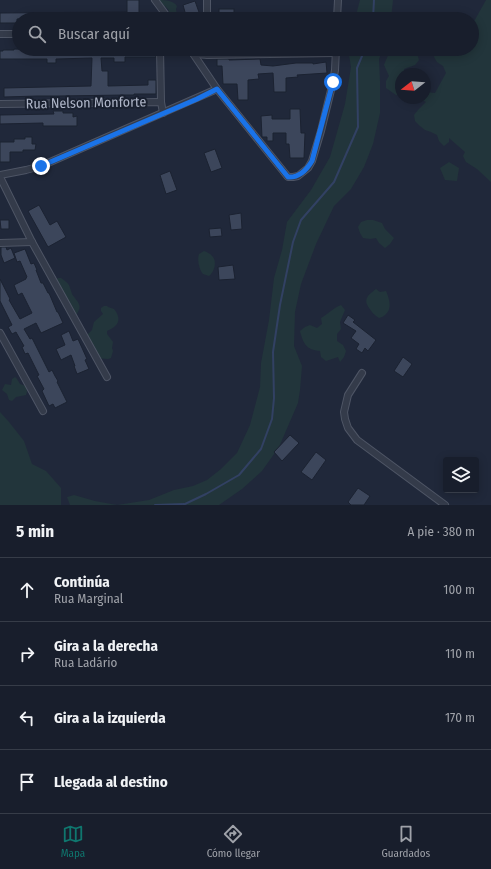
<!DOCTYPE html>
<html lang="es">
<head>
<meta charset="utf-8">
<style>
  :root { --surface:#181e2c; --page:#252b38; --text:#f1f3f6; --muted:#9fa2a9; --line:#363c48; --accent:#0f766e }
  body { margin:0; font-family:"Fira Sans Condensed",sans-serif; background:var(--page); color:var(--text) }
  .controls { position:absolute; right:12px; bottom:12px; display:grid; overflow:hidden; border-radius:4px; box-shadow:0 2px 10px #0003 }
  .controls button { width:36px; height:36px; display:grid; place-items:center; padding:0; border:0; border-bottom:1px solid var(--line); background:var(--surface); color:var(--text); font:20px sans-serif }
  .compass { position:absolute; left:395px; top:68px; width:36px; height:36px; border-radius:50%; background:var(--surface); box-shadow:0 2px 10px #0003; rotate:253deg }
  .stop { position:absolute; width:12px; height:12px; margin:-9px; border:3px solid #1a73e8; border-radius:50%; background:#fff }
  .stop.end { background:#1a73e8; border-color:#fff; box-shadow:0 1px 4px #0008 }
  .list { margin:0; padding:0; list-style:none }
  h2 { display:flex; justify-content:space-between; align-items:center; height:52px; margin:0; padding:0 16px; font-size:17px }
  h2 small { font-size:13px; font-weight:400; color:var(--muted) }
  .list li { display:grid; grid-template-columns:26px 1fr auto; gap:12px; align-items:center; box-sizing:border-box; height:64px; padding:0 16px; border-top:1px solid var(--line) }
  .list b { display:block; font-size:15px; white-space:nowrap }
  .list p { margin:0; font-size:13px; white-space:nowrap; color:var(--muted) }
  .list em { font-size:13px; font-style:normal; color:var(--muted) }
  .icon { flex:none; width:22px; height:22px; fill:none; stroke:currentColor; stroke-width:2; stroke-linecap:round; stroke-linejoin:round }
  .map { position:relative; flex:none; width:491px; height:505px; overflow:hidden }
  .search { position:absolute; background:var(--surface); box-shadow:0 2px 10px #0003; left:12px; right:12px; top:12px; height:44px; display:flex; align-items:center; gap:10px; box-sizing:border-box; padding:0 14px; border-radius:22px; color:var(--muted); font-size:15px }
  .sheet { height:308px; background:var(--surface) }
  nav { display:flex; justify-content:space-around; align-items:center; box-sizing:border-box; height:56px; border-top:1px solid var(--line); background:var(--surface); font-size:11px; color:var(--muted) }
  nav a { display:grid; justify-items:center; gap:2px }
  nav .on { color:var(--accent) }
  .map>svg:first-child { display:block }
  .green { fill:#22353b }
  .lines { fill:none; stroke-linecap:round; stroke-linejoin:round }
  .stream { stroke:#324163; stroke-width:2 }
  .building { fill:#3c465b; stroke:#1b2231 }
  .street-casing { stroke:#4e5565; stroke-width:8 }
  .street { stroke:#343b4a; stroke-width:6 }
  .route { stroke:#1a73e8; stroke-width:5 }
  .labels { text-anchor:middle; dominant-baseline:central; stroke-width:4; stroke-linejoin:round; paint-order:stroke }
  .street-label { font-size:14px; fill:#aeb5c7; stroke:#19202f }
</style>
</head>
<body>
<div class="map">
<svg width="491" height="505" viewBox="0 0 491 505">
  <rect width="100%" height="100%" fill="#20283a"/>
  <!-- green -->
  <g class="green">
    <path d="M156 0C164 0 173 0 177 6L176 9 177 16 174 18C170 14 170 13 168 9 167 8 166 7 165 6L160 7Z"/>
    <polygon points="360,0 393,0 391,19 355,19"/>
    <polygon points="486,0 491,0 491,182 477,169 466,162 463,156 465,152 449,138 449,142 444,146 439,141 437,135 431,132 425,130 420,126 415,121 414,115 418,110 426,102 417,98 425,98 425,92 435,93 446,73 443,66 437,62 434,57 436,49 472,49 472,25"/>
    <polygon points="348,49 383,49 379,59 380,81 380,113 373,144 364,167 351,189 334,206 316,244 301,284 295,312 294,346 302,366 300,390 298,403 279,447 262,471 242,489 219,505 117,505 149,500 174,490 193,486 207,480 221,469 237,453 250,425 260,387 261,363 269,320 274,278 282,250 287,222 311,190 330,157 345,104 351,67"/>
    <path d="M390 49H411L417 53 419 60 415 65 404 69V74H401V94L396 95 386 88V81L389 76 384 65C386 59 389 55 390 49Z"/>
    <polygon points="449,162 459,168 457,181 445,180 440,168"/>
    <polygon points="367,220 373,220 382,223 385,229 394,238 390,244 385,248 379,243 376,238 370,239 363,238 360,233 358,227 361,222"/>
    <path d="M204 251C207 252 211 254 213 257 217 263 214 272 209 276L203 274C199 270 197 259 199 254Z"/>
    <path d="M58 278H61C64 280 67 282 69 285 70 288 71 291 72 294 77 302 84 305 76 315L73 314 67 301V298L62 294 56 280Z"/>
    <path d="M376 289 380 292 386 291C389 298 393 309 385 315 383 317 381 317 379 318 374 315 372 312 369 308 363 299 368 295 376 289Z"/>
    <path d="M341 305 345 310 340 322 341 329 337 334V341L343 345 346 351 344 357 340 362 338 357 326 361 321 357 320 351C306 350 303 343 300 331L305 327 310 325 317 328 322 324 321 318C328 314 333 308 341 305Z"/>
    <path d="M104 306H107L108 307 114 309C122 319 119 326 107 331V334L113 342 112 348 113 351 111 358 108 359 98 358 93 355 90 353 86 341 87 335 92 330 94 322 103 314 101 311V308Z"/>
    <polygon points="15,377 17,379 20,384 26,386 27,392 26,395 16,397 12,401 9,400 7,394 2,390 5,384 11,385 12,379"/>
    <polygon points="0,412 9,422 24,441 32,464 46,471 61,488 61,505 0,505"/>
    <polygon points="74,495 95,501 117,505 70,505 67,497"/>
  </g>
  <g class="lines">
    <!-- stream -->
    <g class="stream">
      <polyline points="373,19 374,0"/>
      <polyline points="155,505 184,504"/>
      <polyline points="183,505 206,494 239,475 261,449 272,419 274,398 273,352 280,305 293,242 301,220 334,182 358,127 357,68 365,49"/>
    </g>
  </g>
  <!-- building -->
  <g class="building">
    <polygon points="127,0 139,0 139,19 17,19 17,23 0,23 0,13 127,12"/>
    <polygon points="195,1 200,15 187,19 183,5"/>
    <rect x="219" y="9" width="15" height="10"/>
    <polygon points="14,49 56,50 81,49 156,49 156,57 125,57 125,62 114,62 114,58 101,58 102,71 108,71 108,86 148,85 148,80 156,80 156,94 134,94 134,95 124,95 59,96 37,96 4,97 4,88 91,86 92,58 56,59 56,63 47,63 47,59 0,59 0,51 3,51 3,50 14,50"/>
    <polygon points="217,59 229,59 229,60 260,59 261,65 273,66 296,63 313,63 313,64 326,62 327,73 297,75 298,77 286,78 286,92 274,92 273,73 258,74 259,79 248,80 248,100 238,100 237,84 223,84 222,66 217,66"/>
    <polygon points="290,109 300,109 301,133 305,133 304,158 290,158 289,144 286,144 286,133 273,133 273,141 267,141 267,137 262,137 261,116 272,115 272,119 290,119"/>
    <polygon points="53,111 63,111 63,113 73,113 73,117 77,116 77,126 43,126 43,123 0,124 0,115 54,114"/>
    <polygon points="25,137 32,137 32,144 36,144 35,150 23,150 23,152 10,152 10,162 0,162 0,142 14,142 14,139 25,139"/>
    <polygon points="215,149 222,168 211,172 204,153"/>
    <polygon points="170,171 177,190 166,194 160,175"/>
    <polygon points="39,205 50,225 57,221 66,237 48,247 28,211"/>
    <polygon points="241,213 242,229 231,230 229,215"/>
    <polygon points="0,220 9,220 9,229 1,229"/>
    <polygon points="221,228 222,236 210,237 209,229"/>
    <polygon points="1,247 6,247 7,250 11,248 15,258 4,263 1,255"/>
    <polygon points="25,249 31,264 34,263 37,270 36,270 41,283 43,283 48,293 49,293 57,312 58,312 63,323 41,333 36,323 24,329 30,339 32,338 49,372 52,370 55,376 58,381 57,382 67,402 55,408 53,404 49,406 42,391 44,389 37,376 39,375 28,353 25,354 22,347 24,346 17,334 16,332 12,334 8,327 12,325 0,301 0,279 10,299 9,300 20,319 32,313 22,293 18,295 14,285 26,279 26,278 27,277 20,261 17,262 14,253"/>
    <polygon points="233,265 235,279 219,280 218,267"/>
    <polygon points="348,315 355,320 353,322 376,340 368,351 365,348 362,353 356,349 359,344 351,338 356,331 343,323"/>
    <polygon points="69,331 73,341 78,339 87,359 85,360 89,369 77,374 74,366 75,366 71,355 61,360 56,349 65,345 61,335"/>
    <polygon points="403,357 412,364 403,377 394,371"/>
    <polygon points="290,435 299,443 282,461 274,452"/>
    <polygon points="316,452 326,460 312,480 301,472"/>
    <polygon points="358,488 370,496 364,505 351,505 348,502"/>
  </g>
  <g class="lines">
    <defs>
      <g id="street">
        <polyline points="155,0 169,19"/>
        <polyline points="207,0 207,19"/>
        <polyline points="337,19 338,0"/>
        <polyline points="0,34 19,34"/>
        <polyline points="160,49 161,102"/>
        <polyline points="190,49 217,89 288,177 293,177 298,176 308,168 312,161 321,131 333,82 335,70 336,49"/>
        <polyline points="194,54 208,55 208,49"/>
        <polyline points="208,55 336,53"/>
        <polyline points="0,104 161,102 163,113"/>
        <polyline points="0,175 26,170 41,166 217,89"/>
        <polyline points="0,177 32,242 107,377"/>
        <polyline points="0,243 32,242"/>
        <polyline points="0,333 43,411"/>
        <polyline points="362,373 348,395 344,412 345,419 348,428 357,440 445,505"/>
      </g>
    </defs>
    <!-- street casing -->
    <use href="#street" class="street-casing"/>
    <!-- street -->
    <use href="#street" class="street"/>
  </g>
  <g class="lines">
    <!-- route -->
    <path class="route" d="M41 166 197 99 217 89 288 177C299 178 306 171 312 161L333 82"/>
  </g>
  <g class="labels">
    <!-- street labels -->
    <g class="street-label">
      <text transform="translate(86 103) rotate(-1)">Rua Nelson Monforte</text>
    </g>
  </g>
</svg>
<div class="controls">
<button><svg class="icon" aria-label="layers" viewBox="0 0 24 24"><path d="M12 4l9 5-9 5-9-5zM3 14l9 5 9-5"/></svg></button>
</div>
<svg class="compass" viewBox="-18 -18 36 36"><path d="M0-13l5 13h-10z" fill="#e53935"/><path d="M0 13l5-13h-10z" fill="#9fa2a9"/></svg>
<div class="stop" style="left:333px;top:82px"></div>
<div class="stop end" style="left:41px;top:166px"></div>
<div class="search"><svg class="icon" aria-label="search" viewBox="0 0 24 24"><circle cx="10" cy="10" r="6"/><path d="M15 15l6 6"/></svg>Buscar aquí</div>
</div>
<section class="sheet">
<h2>5 min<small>A pie · 380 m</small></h2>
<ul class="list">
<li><svg class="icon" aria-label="ahead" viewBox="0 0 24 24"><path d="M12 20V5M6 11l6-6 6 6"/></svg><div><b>Continúa</b><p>Rua Marginal</p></div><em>100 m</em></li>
<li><svg class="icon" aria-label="right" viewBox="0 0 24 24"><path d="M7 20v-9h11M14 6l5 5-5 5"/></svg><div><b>Gira a la derecha</b><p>Rua Ladário</p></div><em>110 m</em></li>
<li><svg class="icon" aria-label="left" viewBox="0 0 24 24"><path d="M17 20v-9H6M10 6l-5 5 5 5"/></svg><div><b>Gira a la izquierda</b></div><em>170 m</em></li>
<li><svg class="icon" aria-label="arrive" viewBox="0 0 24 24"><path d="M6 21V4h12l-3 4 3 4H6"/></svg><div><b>Llegada al destino</b></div></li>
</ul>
</section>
<nav>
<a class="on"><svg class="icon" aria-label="map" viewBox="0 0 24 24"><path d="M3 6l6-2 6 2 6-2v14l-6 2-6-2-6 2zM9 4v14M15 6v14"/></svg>Mapa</a>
<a><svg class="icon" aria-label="directions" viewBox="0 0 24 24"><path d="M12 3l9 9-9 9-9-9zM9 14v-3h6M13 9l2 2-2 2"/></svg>Cómo llegar</a>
<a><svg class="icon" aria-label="saved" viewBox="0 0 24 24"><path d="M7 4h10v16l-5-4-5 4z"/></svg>Guardados</a>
</nav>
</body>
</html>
